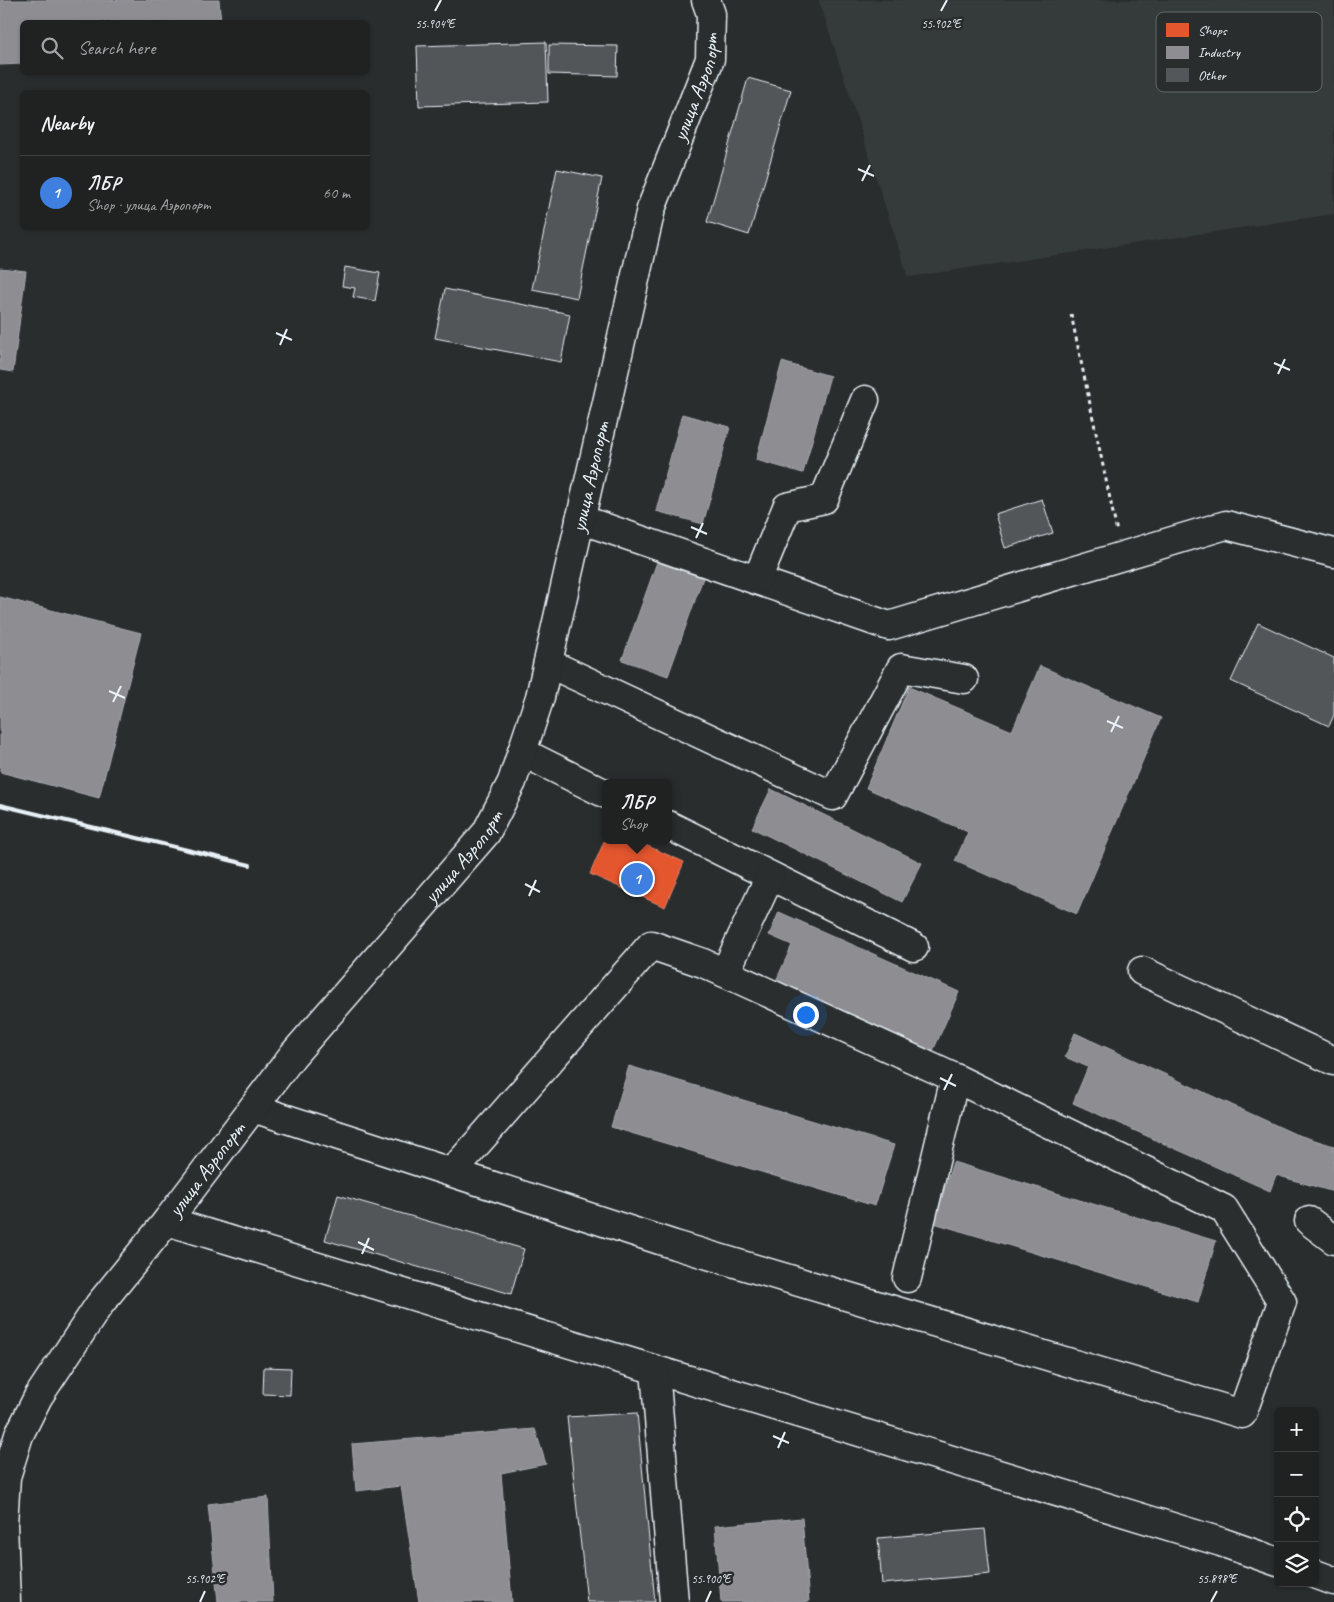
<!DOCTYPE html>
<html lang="en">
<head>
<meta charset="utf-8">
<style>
  :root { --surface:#202222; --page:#282a2a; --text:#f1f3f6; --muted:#a2a4a5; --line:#3d3f40; --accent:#ff9aa2 }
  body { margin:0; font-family:Caveat,sans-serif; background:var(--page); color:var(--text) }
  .controls { position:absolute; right:15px; bottom:15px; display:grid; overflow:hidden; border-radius:8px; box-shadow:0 1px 4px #0004 }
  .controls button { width:45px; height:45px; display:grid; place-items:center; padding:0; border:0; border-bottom:1px solid var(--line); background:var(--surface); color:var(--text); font:25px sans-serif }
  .you { position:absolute; left:805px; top:1014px; width:18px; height:18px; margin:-12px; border:4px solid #fff; border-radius:50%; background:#1a73e8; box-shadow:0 0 0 8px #1a73e833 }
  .badge { display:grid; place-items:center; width:32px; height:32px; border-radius:50%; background:var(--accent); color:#fff; font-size:16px; font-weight:700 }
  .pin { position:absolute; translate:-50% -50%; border:2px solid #fff; box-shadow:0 1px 5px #0006 }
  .popup { position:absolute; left:602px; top:779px; width:70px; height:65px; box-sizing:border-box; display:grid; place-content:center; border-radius:8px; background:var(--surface); filter:drop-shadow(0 1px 4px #0005); font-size:16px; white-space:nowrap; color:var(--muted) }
  .popup b { font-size:19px; color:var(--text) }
  .popup::after { content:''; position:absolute; left:50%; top:100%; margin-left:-10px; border:10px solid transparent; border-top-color:var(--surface) }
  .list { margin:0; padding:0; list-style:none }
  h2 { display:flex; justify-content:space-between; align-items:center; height:65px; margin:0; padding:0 20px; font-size:21px }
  h2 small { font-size:16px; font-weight:400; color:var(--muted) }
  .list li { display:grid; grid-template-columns:32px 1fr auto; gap:15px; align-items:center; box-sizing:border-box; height:75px; padding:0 20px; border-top:1px solid var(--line) }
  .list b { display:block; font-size:19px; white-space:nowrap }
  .list p { margin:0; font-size:16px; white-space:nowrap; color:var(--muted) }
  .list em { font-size:16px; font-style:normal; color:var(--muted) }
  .icon { flex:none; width:28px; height:28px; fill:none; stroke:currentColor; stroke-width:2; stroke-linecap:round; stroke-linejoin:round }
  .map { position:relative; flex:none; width:1334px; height:1602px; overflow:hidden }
  .search { position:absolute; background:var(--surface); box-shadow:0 1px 4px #0004; left:20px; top:20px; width:350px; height:55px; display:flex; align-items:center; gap:12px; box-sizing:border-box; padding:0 18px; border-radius:8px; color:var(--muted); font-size:19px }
  .panel { position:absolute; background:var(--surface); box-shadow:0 1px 4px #0004; left:20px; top:90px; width:350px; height:140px; border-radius:8px }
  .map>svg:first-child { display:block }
  .built { fill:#363a3b }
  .shops { fill:#e4572e; stroke:#e5856b }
  .industry { fill:#8d8d92; stroke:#a8abb1 }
  .building { fill:#535759; stroke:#e8f1f8 }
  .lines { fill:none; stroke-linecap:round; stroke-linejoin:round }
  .minor-casing { stroke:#e8f1f8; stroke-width:31 }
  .path { stroke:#e8f1f8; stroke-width:3; stroke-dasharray:4 4; stroke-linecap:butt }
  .minor { stroke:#2a2d2e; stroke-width:28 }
  .rail { stroke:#e8f1f8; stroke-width:4 }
  .ticks { fill:none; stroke:#e8f1f8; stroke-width:2 }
  .labels { text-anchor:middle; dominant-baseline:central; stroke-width:5; stroke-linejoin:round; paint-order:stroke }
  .street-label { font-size:21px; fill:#e8f1f8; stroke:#2a2d2e }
  .key { fill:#2a2d2e; stroke:#63686b; stroke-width:1 }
  .key-label { font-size:14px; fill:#e8f1f8 }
  .ticks-label { font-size:12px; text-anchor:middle; fill:#e8f1f8; stroke:#2a2d2e; stroke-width:5; stroke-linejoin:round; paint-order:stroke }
</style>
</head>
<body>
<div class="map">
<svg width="1334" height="1602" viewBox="0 0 1334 1602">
  <rect width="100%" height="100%" fill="#2a2d2e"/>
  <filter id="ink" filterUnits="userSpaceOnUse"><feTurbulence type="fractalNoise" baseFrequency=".02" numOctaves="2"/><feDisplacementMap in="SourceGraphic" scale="10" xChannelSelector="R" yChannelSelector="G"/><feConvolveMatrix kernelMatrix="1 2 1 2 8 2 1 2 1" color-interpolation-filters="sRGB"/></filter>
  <g filter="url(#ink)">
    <!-- built -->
    <polygon class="built" points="819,0 1334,0 1334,214 908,277"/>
    <!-- shops -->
    <polygon class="shops" points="606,837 606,840 634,840 684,862 665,907 590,874"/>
    <!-- industry -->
    <g class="industry">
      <polygon points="0,0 219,0 221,22 22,22 22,64 0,65"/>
      <polygon points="0,268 26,271 13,372 0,370"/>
      <polygon points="782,362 830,376 803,473 756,460"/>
      <polygon points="682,414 730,427 703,524 656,511"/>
      <polygon points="657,562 703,578 668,676 622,660"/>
      <polygon points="0,597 141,633 99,798 0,772"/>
      <polygon points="1040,666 1161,718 1077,914 955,861 968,832 866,788 909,687 1012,731"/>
      <polygon points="771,789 922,863 902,902 752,828"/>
      <polygon points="779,912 959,992 933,1051 776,981 792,945 769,935"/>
      <polygon points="1075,1033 1295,1134 1334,1146 1334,1192 1276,1175 1270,1191 1073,1103 1088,1067 1065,1057"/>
      <polygon points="629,1066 894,1145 875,1206 611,1127"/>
      <polygon points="953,1162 1216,1241 1198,1302 934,1223"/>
      <polygon points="535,1429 546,1464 501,1473 512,1602 419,1602 401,1486 356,1491 352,1444"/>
      <polygon points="268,1497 273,1602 218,1602 208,1504"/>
      <polygon points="802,1518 809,1602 721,1602 715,1526"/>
    </g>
    <!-- building -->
    <g class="building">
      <polygon points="546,42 548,102 419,106 417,46"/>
      <polygon points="549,45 618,46 617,76 549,74"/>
      <polygon points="748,78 791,90 749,235 707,222"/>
      <polygon points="557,169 602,178 577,298 532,289"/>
      <polygon points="345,267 380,273 375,301 353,297 355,288 342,286"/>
      <polygon points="445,289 570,314 561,362 435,338"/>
      <polygon points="1042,499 1053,533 1005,548 995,514"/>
      <polygon points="1258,623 1334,658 1334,715 1329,726 1231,681"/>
      <polygon points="338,1195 524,1249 511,1294 325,1240"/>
      <polygon points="264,1367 291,1368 290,1395 263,1394"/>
      <polygon points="637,1413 655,1602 587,1602 567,1417"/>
      <polygon points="985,1529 990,1574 882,1584 878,1538"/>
    </g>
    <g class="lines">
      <defs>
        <g id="minor">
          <polyline points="580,519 889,626 1226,525 1334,553"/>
          <polyline points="757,580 787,507 824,499 865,400"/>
          <polyline points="548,663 833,796 901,668 964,679"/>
          <polyline points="522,752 606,794"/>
          <polyline points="668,825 914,947"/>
          <polyline points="1142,971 1334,1061"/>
          <polyline points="725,973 770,876"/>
          <polyline points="253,1108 675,1245 1242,1414 1282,1302 1224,1209 955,1078 703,963 651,945 452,1172"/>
          <polyline points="167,1221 1221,1542 1278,1562"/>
          <polyline points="1309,1221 1334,1240"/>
          <polyline points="907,1278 955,1078"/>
          <polyline points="655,1370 674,1602"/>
          <polyline points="1315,1574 1334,1581"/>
          <path id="s1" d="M6 1602 3 1524 6 1477 19 1435 38 1397 99 1305 167 1221 293 1055 486 833 512 782 540 697 651 209 710 59 711 14 706 0"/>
        </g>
      </defs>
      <!-- minor casing -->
      <use href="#minor" class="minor-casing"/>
      <!-- path -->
      <polyline class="path" points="1071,314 1117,532"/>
      <!-- minor -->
      <use href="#minor" class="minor"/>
      <!-- rail -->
      <polyline class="rail" points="0,805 250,865"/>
    </g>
  </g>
  <!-- ticks -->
  <path class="ticks" d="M435 11 441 0M941 11 947 0M858 169 874 176M862 181 870 165M276 333 292 340M280 345 287 329M1274 363 1290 370M1278 374 1285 359M691 527 707 534M696 538 703 523M109 691 125 698M113 702 121 686M1107 721 1123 728M1111 732 1119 716M525 884 540 892M529 896 536 880M940 1078 956 1086M944 1090 952 1074M358 1242 374 1250M362 1254 369 1238M773 1436 789 1443M778 1448 785 1432M200 1602 205 1591M706 1602 711 1591M1211 1602 1217 1591"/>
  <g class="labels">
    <!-- street labels -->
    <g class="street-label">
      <text stroke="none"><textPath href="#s1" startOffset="1710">улица Аэропорт</textPath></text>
      <text stroke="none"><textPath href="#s1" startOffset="1305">улица Аэропорт</textPath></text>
      <text stroke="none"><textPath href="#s1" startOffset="900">улица Аэропорт</textPath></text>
      <text stroke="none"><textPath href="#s1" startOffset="495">улица Аэропорт</textPath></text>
    </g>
  </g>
  <!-- legend -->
  <rect x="1156" y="12" width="166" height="80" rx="8" class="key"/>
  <rect x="1166" y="23" width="23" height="14" fill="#e4572e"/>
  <rect x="1166" y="46" width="23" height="13" fill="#8d8d92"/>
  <rect x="1166" y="68" width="23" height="14" fill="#535759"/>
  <g class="key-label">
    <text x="1198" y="35">Shops</text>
    <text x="1198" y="57">Industry</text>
    <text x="1198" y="80">Other</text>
  </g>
  <g class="ticks-label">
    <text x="435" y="28">55.904°E</text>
    <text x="941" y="28">55.902°E</text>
    <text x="205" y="1583">55.902°E</text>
    <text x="711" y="1583">55.900°E</text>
    <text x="1217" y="1583">55.898°E</text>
  </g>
</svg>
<div class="controls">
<button>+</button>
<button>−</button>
<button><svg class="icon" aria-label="locate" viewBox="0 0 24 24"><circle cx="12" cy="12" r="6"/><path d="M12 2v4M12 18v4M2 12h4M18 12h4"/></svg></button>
<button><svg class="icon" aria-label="layers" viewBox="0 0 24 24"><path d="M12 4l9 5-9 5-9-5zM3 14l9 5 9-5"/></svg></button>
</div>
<div class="you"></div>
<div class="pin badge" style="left:637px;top:879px;background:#3f7fe0">1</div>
<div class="popup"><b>ЛБР</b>Shop</div>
<div class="search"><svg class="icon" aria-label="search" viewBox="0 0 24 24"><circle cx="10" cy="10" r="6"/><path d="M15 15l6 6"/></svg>Search here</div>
<section class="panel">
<h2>Nearby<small></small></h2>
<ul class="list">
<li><span class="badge" style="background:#3f7fe0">1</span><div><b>ЛБР</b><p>Shop · улица Аэропорт</p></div><em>60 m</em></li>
</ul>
</section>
</div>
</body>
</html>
